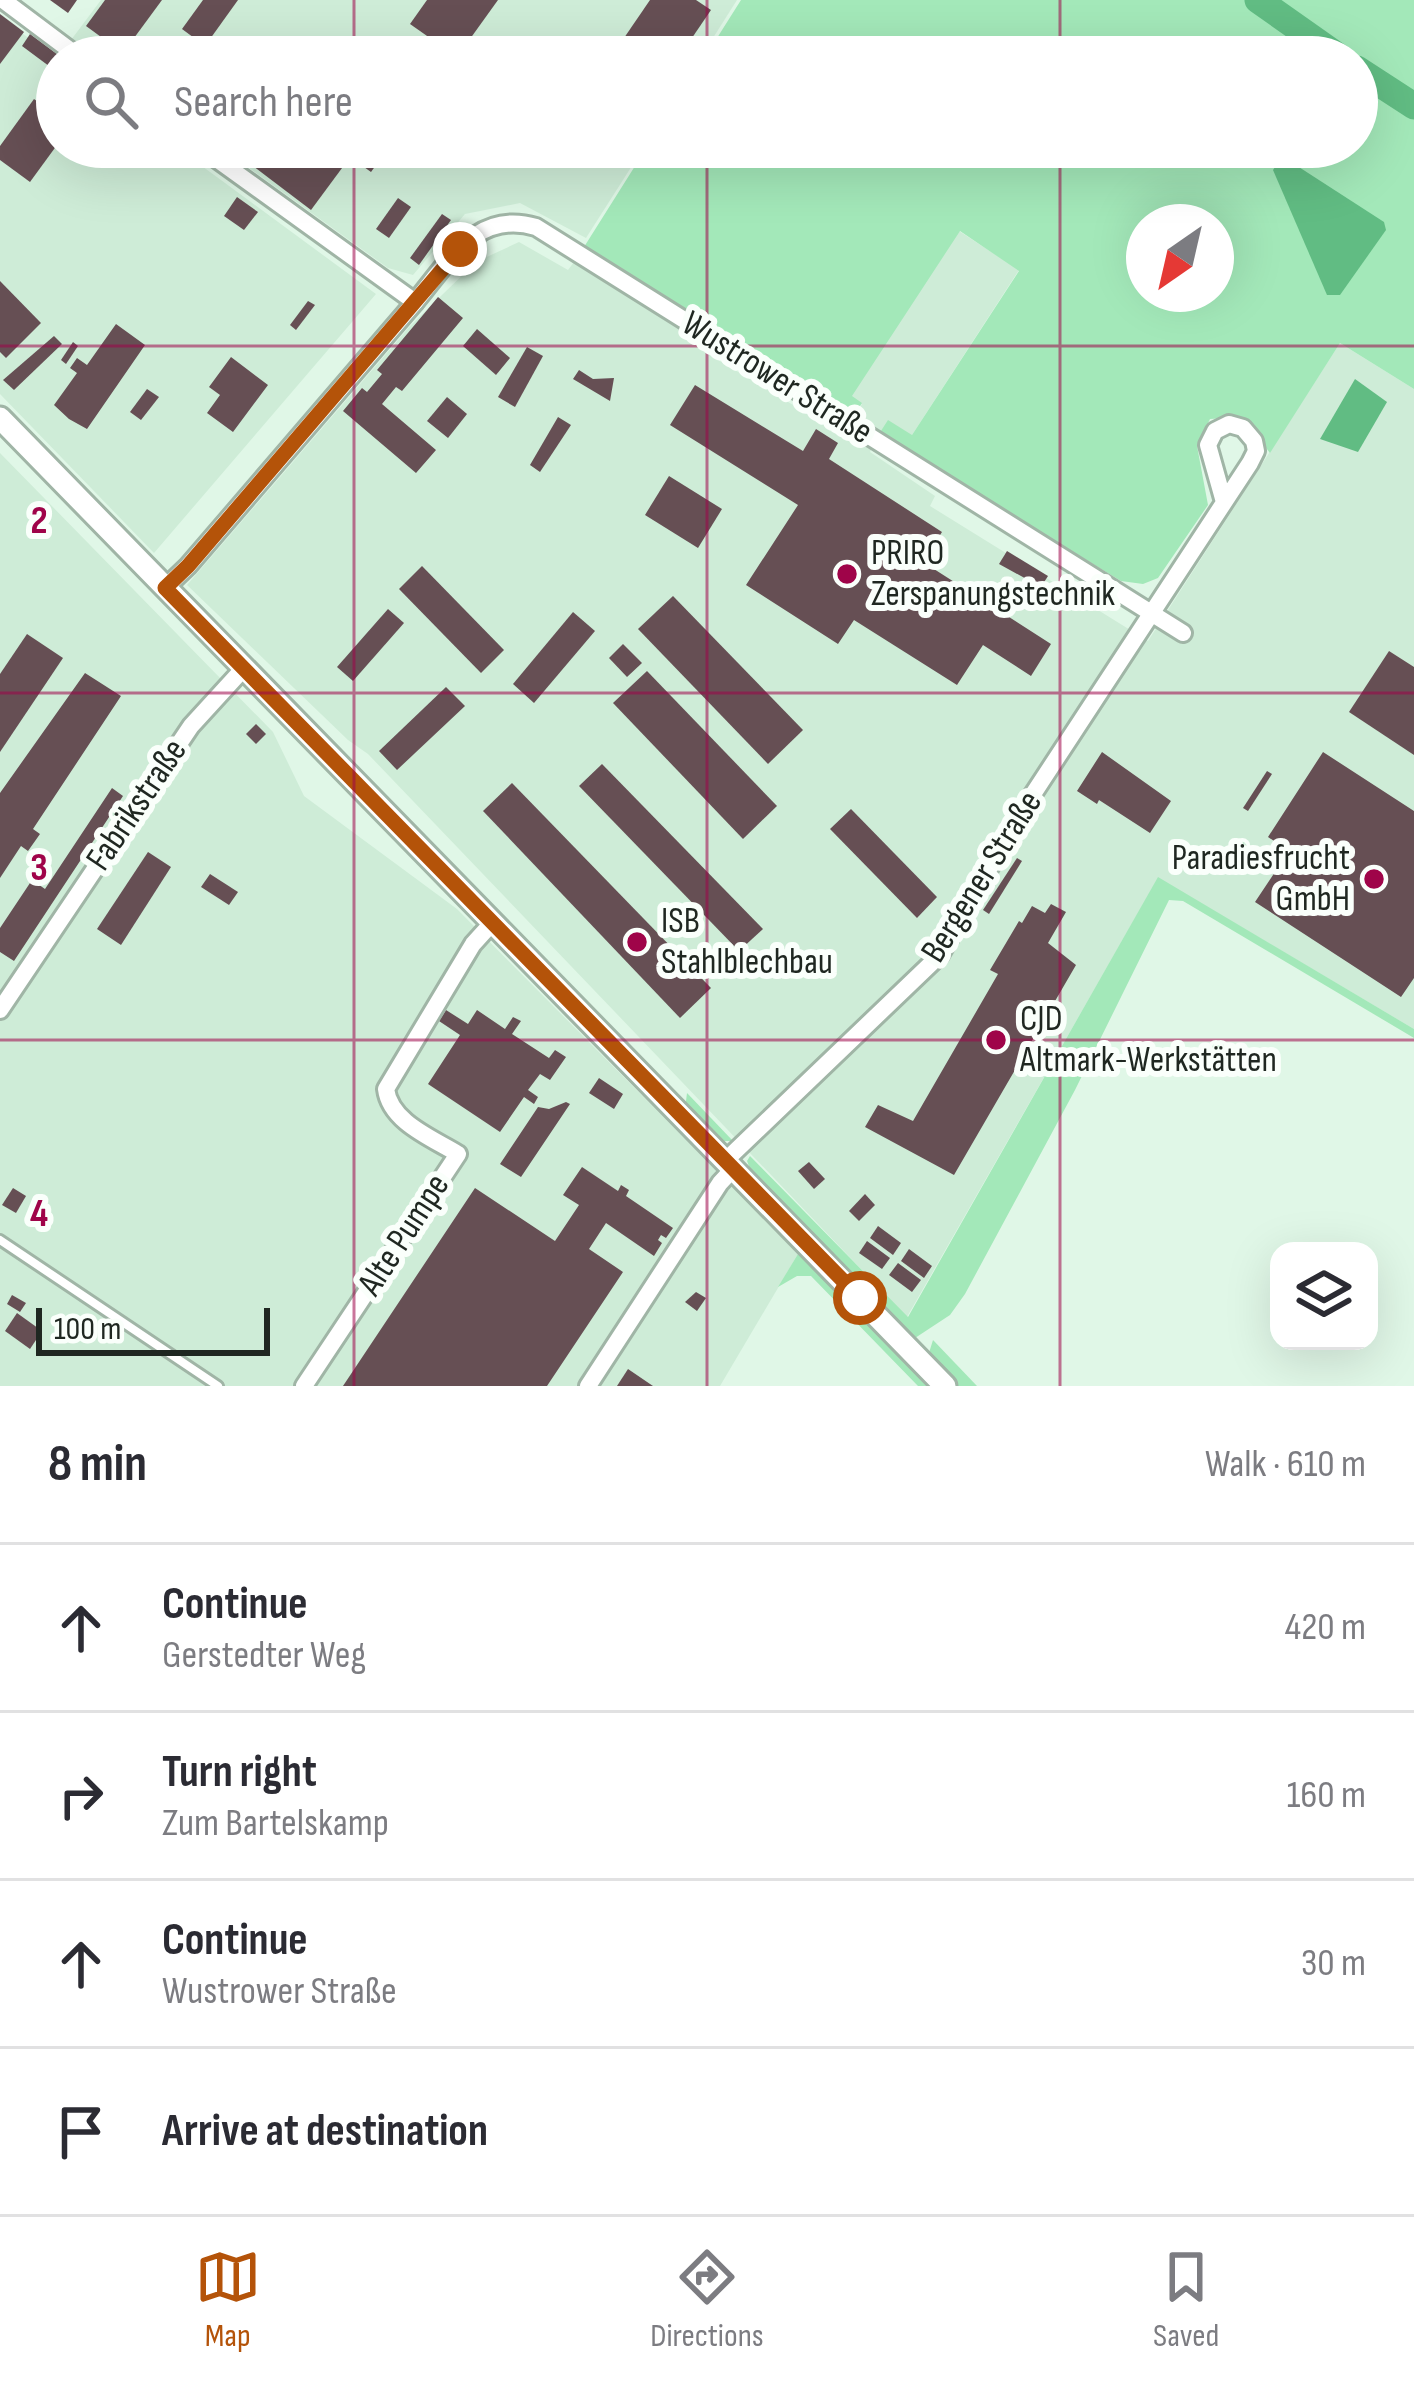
<!DOCTYPE html>
<html lang="en">
<head>
<meta charset="utf-8">
<style>
  :root { --surface:#fff; --page:#f7f7f7; --text:#2b2b33; --muted:#7c7c81; --line:#e1e1e2; --accent:#b45309 }
  body { margin:0; font-family:"Sofia Sans Condensed",sans-serif; background:var(--page); color:var(--text) }
  .controls { position:absolute; right:36px; bottom:36px; display:grid; overflow:hidden; border-radius:24px; box-shadow:0 12px 48px #0002 }
  .controls button { width:108px; height:108px; display:grid; place-items:center; padding:0; border:0; border-bottom:3px solid var(--line); background:var(--surface); color:var(--text); font:60px sans-serif }
  .compass { position:absolute; left:1126px; top:204px; width:108px; height:108px; border-radius:50%; background:var(--surface); box-shadow:0 12px 48px #0002; rotate:214deg }
  .scale { position:absolute; left:36px; bottom:30px; width:234px; box-sizing:border-box; padding-left:12px; border:6px solid #1f2721; border-top:0; font-size:33px; line-height:42px; white-space:nowrap; color:#1f2721; -webkit-text-stroke:9px #fafffb; paint-order:stroke }
  .stop { position:absolute; width:36px; height:36px; margin:-27px; border:9px solid #b45309; border-radius:50%; background:#fff }
  .stop.end { background:#b45309; border-color:#fff; box-shadow:0 3px 12px #0008 }
  .list { margin:0; padding:0; list-style:none }
  h2 { display:flex; justify-content:space-between; align-items:center; height:156px; margin:0; padding:0 48px; font-size:51px }
  h2 small { font-size:39px; font-weight:400; color:var(--muted) }
  .list li { display:grid; grid-template-columns:78px 1fr auto; gap:36px; align-items:center; box-sizing:border-box; height:168px; padding:0 48px; border-top:3px solid var(--line) }
  .list b { display:block; font-size:45px; white-space:nowrap }
  .list p { margin:0; font-size:39px; white-space:nowrap; color:var(--muted) }
  .list em { font-size:39px; font-style:normal; color:var(--muted) }
  .icon { flex:none; width:66px; height:66px; fill:none; stroke:currentColor; stroke-width:2; stroke-linecap:round; stroke-linejoin:round }
  .map { position:relative; flex:none; width:1414px; height:1386px; overflow:hidden }
  .search { position:absolute; background:var(--surface); box-shadow:0 12px 48px #0002; left:36px; right:36px; top:36px; height:132px; display:flex; align-items:center; gap:30px; box-sizing:border-box; padding:0 42px; border-radius:66px; color:var(--muted); font-size:45px }
  .sheet { height:828px; background:var(--surface) }
  nav { display:flex; justify-content:space-around; align-items:center; box-sizing:border-box; height:168px; border-top:3px solid var(--line); background:var(--surface); font-size:33px; color:var(--muted) }
  nav a { display:grid; justify-items:center; gap:6px }
  nav .on { color:var(--accent) }
  .map>svg:first-child { display:block }
  .built { fill:#ceecd7 }
  .green { fill:#a3e8b9; fill-rule:evenodd }
  .water { fill:#61bc83 }
  .lines { fill:none; stroke-linecap:round; stroke-linejoin:round }
  .river { stroke:#61bc83; stroke-width:27 }
  .building { fill:#664f54 }
  .lane-casing { stroke:#a0b5a6; stroke-width:14 }
  .street-casing { stroke:#a0b5a6; stroke-width:22 }
  .secondary-casing { stroke:#a0b5a6; stroke-width:27 }
  .lane { stroke:#fff; stroke-width:8 }
  .street { stroke:#fff; stroke-width:16 }
  .secondary { stroke:#fff; stroke-width:21 }
  .route { stroke:#b45309; stroke-width:15 }
  .grid { fill:none; stroke:#9f0449; stroke-width:3; stroke-opacity:0.55 }
  .poi-dot { fill:#9f0449; stroke:#fafffb; stroke-width:4.5 }
  .labels { text-anchor:middle; dominant-baseline:central; stroke-width:12; stroke-linejoin:round; paint-order:stroke }
  .street-label { font-size:36px; fill:#1f2721; stroke:#fafffb }
  .poi-label { font-size:36px; fill:#1f2721; stroke:#fafffb; text-anchor:start }
  .grid-label { font-size:39px; text-anchor:middle; font-weight:bold; fill:#9f0449; stroke:#fafffb; stroke-width:12; stroke-linejoin:round; paint-order:stroke }
</style>
</head>
<body>
<div class="map">
<svg width="1414" height="1386" viewBox="0 0 1414 1386">
  <rect width="100%" height="100%" fill="#e0f7e7"/>
  <!-- built -->
  <g class="built">
    <polygon points="101,0 737,0 701,57 95,57 71,40"/>
    <polygon points="0,17 57,59 57,147 176,147 376,294 154,553 0,394"/>
    <polygon points="220,147 644,147 586,238 520,203 465,214 413,275 388,268"/>
    <polygon points="959,231 1019,270 912,435 879,434 870,452 935,496 930,506 1148,641 1340,343 1414,389 1414,1029 1158,878 907,1317 368,754 348,740 187,585 410,326 476,262 519,242 568,270 574,262 707,347 705,352 843,435 862,404 851,396"/>
    <polygon points="0,453 273,732 304,796 457,909 710,1164 801,1249 720,1386 0,1386"/>
  </g>
  <!-- green -->
  <g class="green">
    <path d="M741 0H1414V389L1340 343 1270 453 1242 417 1210 419 1197 446 1208 505 1158 578 1143 584 1121 581 879 434 888 420 912 435 1019 271 960 231 852 396 862 403 853 417 584 247 647 147H1357V57H705ZM1144 222H1216V294H1144Z"/>
    <polygon points="1158,877 1414,1029 1414,1038 1183,901 1169,900 1075,1090 965,1294 950,1315 912,1340 754,1179 747,1161 750,1156 908,1317"/>
    <polygon points="687,1093 733,1141 718,1141 685,1109"/>
    <polygon points="801,1249 935,1386 918,1386 811,1276 797,1276 778,1287"/>
    <polygon points="933,1340 977,1386 956,1386 928,1356"/>
  </g>
  <!-- water -->
  <g class="water">
    <polygon points="1280,160 1288,160 1384,222 1386,230 1340,295 1327,295 1273,170"/>
    <polygon points="1355,379 1387,402 1358,452 1320,439"/>
  </g>
  <g class="lines">
    <!-- river -->
    <g class="river">
      <polyline points="1258,0 1339,57"/>
      <polyline points="1357,69 1414,106"/>
    </g>
  </g>
  <!-- building -->
  <g class="building">
    <polygon points="50,0 77,0 68,13"/>
    <polygon points="105,0 162,0 123,53 86,26"/>
    <polygon points="203,0 238,0 205,46 182,29"/>
    <polygon points="427,0 498,0 457,57 410,24"/>
    <polygon points="650,0 696,0 711,10 679,57 611,57"/>
    <polygon points="0,14 24,32 0,64"/>
    <polygon points="30,34 57,54 57,72 22,46"/>
    <polygon points="34,99 57,116 57,145 30,182 0,160 0,146"/>
    <polygon points="228,147 322,147 345,164 311,210"/>
    <polygon points="336,147 389,147 371,172"/>
    <polygon points="237,197 258,212 244,230 224,216"/>
    <polygon points="398,198 411,207 389,238 376,229"/>
    <polygon points="442,214 451,220 419,265 410,258"/>
    <polygon points="0,281 41,323 6,358 0,352"/>
    <polygon points="438,297 463,318 402,391 396,387 382,404 436,450 416,473 343,411 362,388 367,392 382,374 377,370"/>
    <polygon points="308,301 315,305 296,330 290,325"/>
    <polygon points="116,324 145,345 87,429 69,419 54,405 77,373 70,368 77,358 87,365"/>
    <polygon points="477,329 510,358 496,375 463,346"/>
    <polygon points="54,336 62,344 14,390 3,380"/>
    <polygon points="73,342 78,346 66,364 61,360"/>
    <polygon points="527,347 543,356 515,407 498,397"/>
    <polygon points="231,357 268,385 233,432 207,413 220,395 209,387"/>
    <polygon points="579,370 593,379 614,378 610,401 573,379"/>
    <polygon points="695,385 803,451 816,429 838,443 829,459 942,532 923,562 1051,644 1031,676 983,645 957,685 854,620 838,644 746,585 798,505 670,425"/>
    <polygon points="147,389 159,397 141,420 130,412"/>
    <polygon points="447,397 467,414 448,438 427,421"/>
    <polygon points="558,417 571,425 540,472 530,465"/>
    <polygon points="669,476 722,509 698,548 645,515"/>
    <polygon points="1007,551 1048,576 1041,587 999,564"/>
    <polygon points="422,566 504,650 481,673 399,589"/>
    <polygon points="673,596 803,730 768,764 638,629"/>
    <polygon points="388,609 404,623 353,681 337,667"/>
    <polygon points="573,612 595,631 534,703 513,684"/>
    <polygon points="27,634 63,658 0,752 0,674"/>
    <polygon points="623,644 642,663 627,677 609,658"/>
    <polygon points="1389,651 1414,667 1414,755 1349,712"/>
    <polygon points="647,671 777,806 743,839 613,703"/>
    <polygon points="85,673 121,696 33,829 40,834 28,851 21,846 0,878 0,793"/>
    <polygon points="446,687 465,706 397,770 379,751"/>
    <polygon points="256,724 266,734 256,744 246,734"/>
    <polygon points="1102,752 1171,801 1150,833 1099,800 1097,804 1077,791"/>
    <polygon points="1323,752 1414,811 1414,978 1401,997 1255,902 1289,851 1268,837"/>
    <polygon points="602,764 763,929 739,951 579,786"/>
    <polygon points="1267,771 1272,774 1248,811 1243,808"/>
    <polygon points="512,783 711,988 680,1018 483,811"/>
    <polygon points="112,788 123,796 14,961 0,952 0,928 32,880 45,889"/>
    <polygon points="851,809 937,897 917,918 830,829"/>
    <polygon points="148,852 171,867 121,945 97,929"/>
    <polygon points="1017,858 1022,861 989,914 983,910"/>
    <polygon points="210,874 238,892 229,905 201,887"/>
    <polygon points="1051,904 1066,912 1048,943 1076,965 954,1175 865,1127 878,1105 913,1121 998,974 990,970 1019,921 1022,923 1032,906 1045,913"/>
    <polygon points="446,1010 468,1024 477,1010 505,1029 513,1017 521,1021 512,1034 549,1058 555,1050 566,1057 550,1080 540,1074 528,1090 538,1097 534,1104 524,1097 500,1132 428,1084 460,1035 439,1021"/>
    <polygon points="599,1078 623,1094 614,1109 589,1093"/>
    <polygon points="566,1102 570,1104 521,1177 500,1164 538,1107 549,1109"/>
    <polygon points="809,1162 825,1179 814,1189 798,1171"/>
    <polygon points="582,1167 618,1191 621,1185 629,1190 626,1196 673,1228 666,1238 661,1235 658,1240 662,1243 654,1256 606,1223 589,1249 623,1272 547,1386 343,1386 475,1188 555,1241 579,1205 563,1195"/>
    <polygon points="13,1188 26,1196 16,1213 2,1205"/>
    <polygon points="865,1194 875,1205 859,1221 849,1211"/>
    <polygon points="878,1226 901,1243 893,1255 870,1238"/>
    <polygon points="867,1241 890,1258 882,1269 859,1253"/>
    <polygon points="909,1249 932,1266 924,1278 901,1261"/>
    <polygon points="898,1263 921,1280 912,1292 889,1275"/>
    <polygon points="696,1292 706,1298 697,1311 685,1302"/>
    <polygon points="12,1295 26,1303 20,1312 7,1304"/>
    <polygon points="17,1313 42,1331 30,1349 5,1331"/>
    <polygon points="628,1369 653,1386 617,1386"/>
  </g>
  <g class="lines">
    <defs>
      <polyline id="lane" points="0,1240 218,1386"/>
      <g id="street">
        <polyline points="3,0 79,57"/>
        <path d="M415 302C449 262 476 209 536 227L1183 633"/>
        <polyline points="165,588 188,566 415,302 200,147"/>
        <polyline points="0,1010 191,726 244,668"/>
        <polyline points="725,1161 940,955 1022,811 1250,463 1256,451 1254,441 1243,428 1229,424 1215,431 1208,445 1224,502"/>
        <path d="M304 1386 458 1154C432 1138 390 1122 386 1089L473 944 493 922"/>
        <polyline points="588,1386 720,1183 733,1169"/>
      </g>
      <polyline id="secondary" points="0,418 945,1386"/>
    </defs>
    <!-- lane casing -->
    <use href="#lane" class="lane-casing"/>
    <!-- street casing -->
    <use href="#street" class="street-casing"/>
    <!-- secondary casing -->
    <use href="#secondary" class="secondary-casing"/>
    <!-- lane -->
    <use href="#lane" class="lane"/>
    <!-- street -->
    <use href="#street" class="street"/>
    <!-- secondary -->
    <use href="#secondary" class="secondary"/>
  </g>
  <g class="lines">
    <!-- route -->
    <polyline class="route" points="460,249 188,566 165,588 860,1298"/>
  </g>
  <!-- grid -->
  <path class="grid" d="M354 0V57M707 0V57M1060 0V57M354 147V1386M707 147V1386M1060 147V1386M0 346H1414M0 693H1414M0 1040H1414"/>
  <!-- markers -->
  <g class="poi-dot">
    <circle cx="847" cy="574" r="12"/>
    <circle cx="1374" cy="879" r="12"/>
    <circle cx="637" cy="942" r="12"/>
    <circle cx="996" cy="1040" r="12"/>
  </g>
  <g class="labels">
    <!-- street labels -->
    <g class="street-label">
      <text transform="translate(777 378) rotate(32)">Wustrower Straße</text>
      <text transform="translate(137 805) rotate(-56)">Fabrikstraße</text>
      <text transform="translate(982 877) rotate(-58)">Bergener Straße</text>
      <text transform="translate(404 1235) rotate(-57)">Alte Pumpe</text>
    </g>
    <!-- poi labels -->
    <g class="poi-label">
      <text x="871" y="553">PRIRO<tspan x="871" dy="41">Zerspanungstechnik</tspan></text>
      <text x="1350" y="858" text-anchor="end">Paradiesfrucht<tspan x="1350" dy="41">GmbH</tspan></text>
      <text x="661" y="921">ISB<tspan x="661" dy="41">Stahlblechbau</tspan></text>
      <text x="1020" y="1019">CJD<tspan x="1020" dy="41">Altmark-Werkstätten</tspan></text>
    </g>
  </g>
  <g class="grid-label">
    <text x="39" y="533">2</text>
    <text x="39" y="880">3</text>
    <text x="39" y="1226">4</text>
  </g>
</svg>
<div class="controls">
<button><svg class="icon" aria-label="layers" viewBox="0 0 24 24"><path d="M12 4l9 5-9 5-9-5zM3 14l9 5 9-5"/></svg></button>
</div>
<svg class="compass" viewBox="-18 -18 36 36"><path d="M0-13l5 13h-10z" fill="#e53935"/><path d="M0 13l5-13h-10z" fill="#7c7c81"/></svg>
<div class="scale">100 m</div>
<div class="stop" style="left:860px;top:1298px"></div>
<div class="stop end" style="left:460px;top:249px"></div>
<div class="search"><svg class="icon" aria-label="search" viewBox="0 0 24 24"><circle cx="10" cy="10" r="6"/><path d="M15 15l6 6"/></svg>Search here</div>
</div>
<section class="sheet">
<h2>8 min<small>Walk · 610 m</small></h2>
<ul class="list">
<li><svg class="icon" aria-label="ahead" viewBox="0 0 24 24"><path d="M12 20V5M6 11l6-6 6 6"/></svg><div><b>Continue</b><p>Gerstedter Weg</p></div><em>420 m</em></li>
<li><svg class="icon" aria-label="right" viewBox="0 0 24 24"><path d="M7 20v-9h11M14 6l5 5-5 5"/></svg><div><b>Turn right</b><p>Zum Bartelskamp</p></div><em>160 m</em></li>
<li><svg class="icon" aria-label="ahead" viewBox="0 0 24 24"><path d="M12 20V5M6 11l6-6 6 6"/></svg><div><b>Continue</b><p>Wustrower Straße</p></div><em>30 m</em></li>
<li><svg class="icon" aria-label="arrive" viewBox="0 0 24 24"><path d="M6 21V4h12l-3 4 3 4H6"/></svg><div><b>Arrive at destination</b></div></li>
</ul>
</section>
<nav>
<a class="on"><svg class="icon" aria-label="map" viewBox="0 0 24 24"><path d="M3 6l6-2 6 2 6-2v14l-6 2-6-2-6 2zM9 4v14M15 6v14"/></svg>Map</a>
<a><svg class="icon" aria-label="directions" viewBox="0 0 24 24"><path d="M12 3l9 9-9 9-9-9zM9 14v-3h6M13 9l2 2-2 2"/></svg>Directions</a>
<a><svg class="icon" aria-label="saved" viewBox="0 0 24 24"><path d="M7 4h10v16l-5-4-5 4z"/></svg>Saved</a>
</nav>
</body>
</html>
